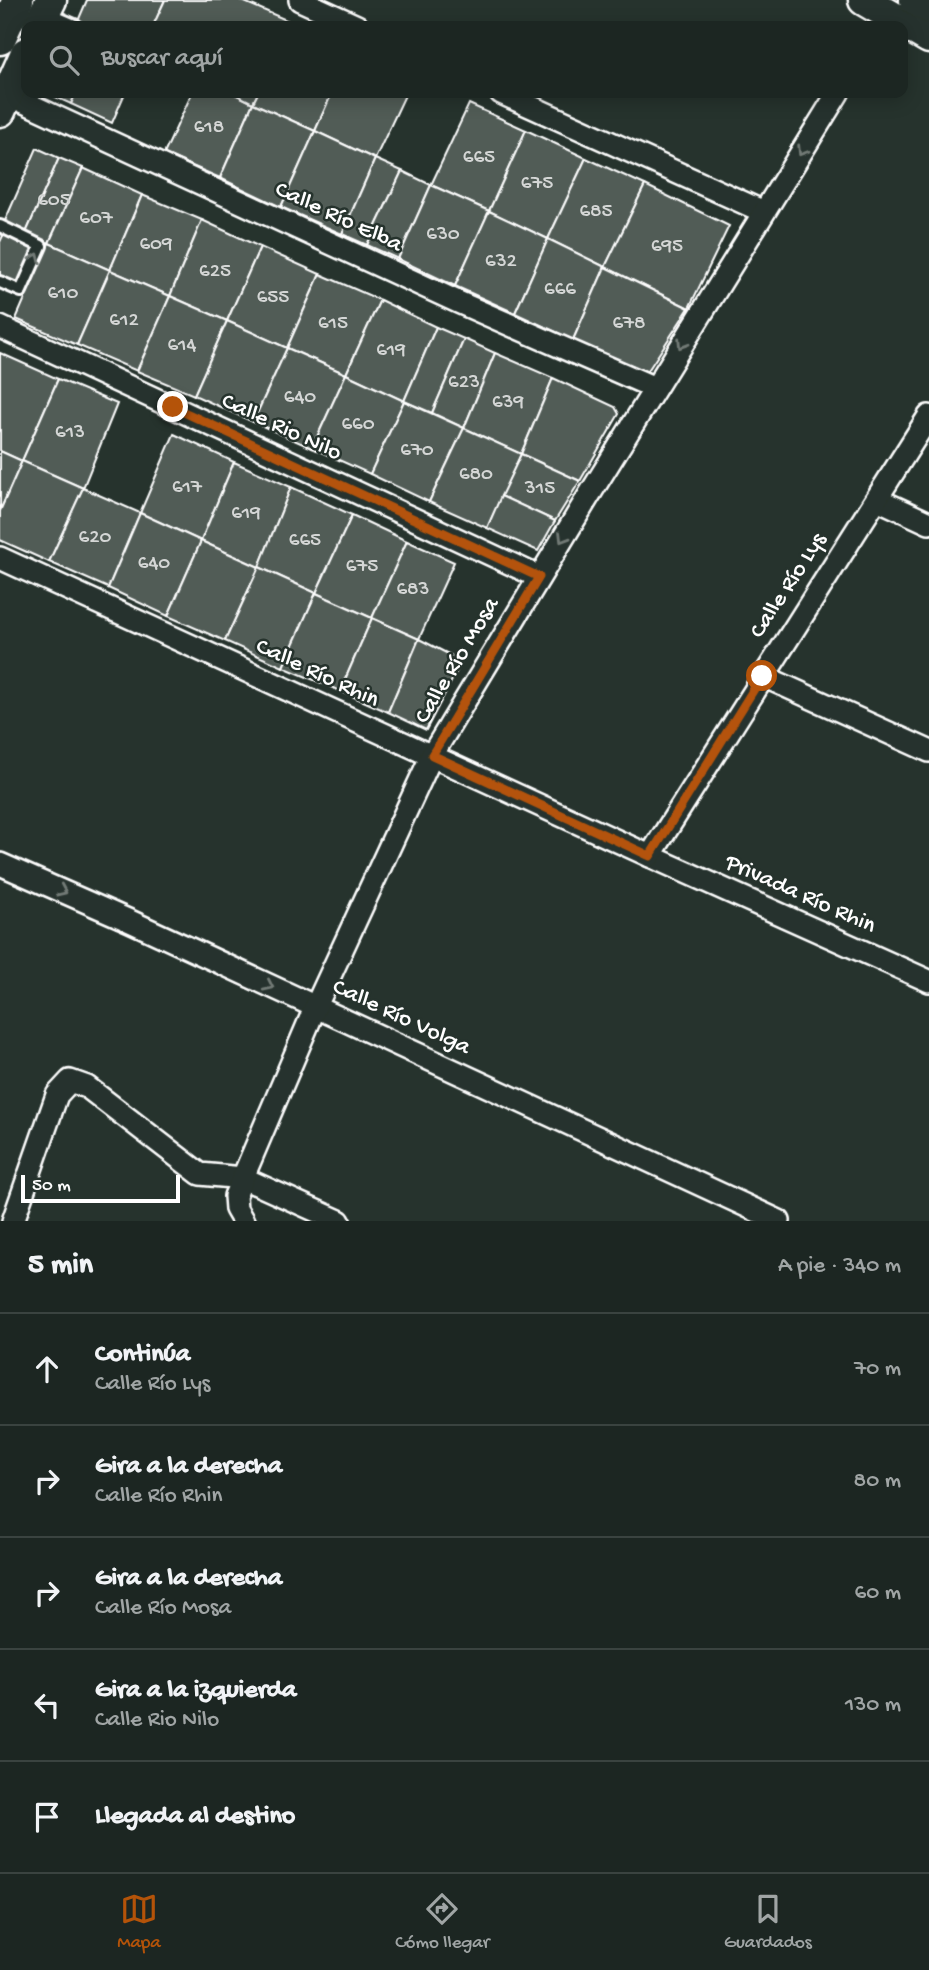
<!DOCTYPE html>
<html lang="es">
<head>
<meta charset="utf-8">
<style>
  :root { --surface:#1c2622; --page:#252e2a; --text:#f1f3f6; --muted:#a0a5a5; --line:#3a4340; --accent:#b45309 }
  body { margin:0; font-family:"Gochi Hand",sans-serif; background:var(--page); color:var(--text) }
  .scale { position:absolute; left:21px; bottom:18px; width:159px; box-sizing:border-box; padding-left:7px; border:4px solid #fff; border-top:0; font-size:19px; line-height:24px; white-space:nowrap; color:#fff; -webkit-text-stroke:5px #26332d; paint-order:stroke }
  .stop { position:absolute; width:21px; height:21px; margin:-16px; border:5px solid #b45309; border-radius:50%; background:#fff }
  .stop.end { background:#b45309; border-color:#fff; box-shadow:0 2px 7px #0008 }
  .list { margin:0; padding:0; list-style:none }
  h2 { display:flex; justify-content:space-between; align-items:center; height:91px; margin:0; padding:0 28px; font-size:30px }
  h2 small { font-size:23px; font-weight:400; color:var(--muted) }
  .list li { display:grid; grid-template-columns:46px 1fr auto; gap:21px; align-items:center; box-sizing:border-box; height:112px; padding:0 28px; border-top:2px solid var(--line) }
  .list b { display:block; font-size:26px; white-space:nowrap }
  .list p { margin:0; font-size:23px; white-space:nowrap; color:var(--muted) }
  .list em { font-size:23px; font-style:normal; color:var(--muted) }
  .icon { flex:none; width:38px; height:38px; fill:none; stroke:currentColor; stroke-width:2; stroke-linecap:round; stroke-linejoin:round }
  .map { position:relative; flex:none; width:929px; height:1221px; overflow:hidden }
  .search { position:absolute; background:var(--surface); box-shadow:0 4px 18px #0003; left:21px; right:21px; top:21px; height:77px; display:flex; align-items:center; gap:18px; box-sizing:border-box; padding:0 24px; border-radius:14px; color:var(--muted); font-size:26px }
  .sheet { height:651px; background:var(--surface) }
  nav { display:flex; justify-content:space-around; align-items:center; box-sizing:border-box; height:98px; border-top:2px solid var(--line); background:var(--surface); font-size:19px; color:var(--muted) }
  nav a { display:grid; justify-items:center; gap:4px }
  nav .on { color:var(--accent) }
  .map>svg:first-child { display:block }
  .building { fill:#515c57; stroke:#fff; stroke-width:2 }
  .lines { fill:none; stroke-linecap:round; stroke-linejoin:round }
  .lane-casing { stroke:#fff; stroke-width:16 }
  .street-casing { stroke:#fff; stroke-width:26 }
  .secondary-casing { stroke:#fff; stroke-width:35 }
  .lane { stroke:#26332d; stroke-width:10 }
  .street { stroke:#26332d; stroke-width:21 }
  .secondary { stroke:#26332d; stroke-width:30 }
  .oneway { stroke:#727a76 }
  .route { stroke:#b45309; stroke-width:9 }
  .labels { text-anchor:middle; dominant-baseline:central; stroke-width:5; stroke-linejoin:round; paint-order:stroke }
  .number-label { font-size:21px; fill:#d4d6d5 }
  .street-label { font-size:24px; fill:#fff; stroke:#26332d }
</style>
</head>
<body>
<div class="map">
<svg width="929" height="1221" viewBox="0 0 929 1221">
  <rect width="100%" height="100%" fill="#26332d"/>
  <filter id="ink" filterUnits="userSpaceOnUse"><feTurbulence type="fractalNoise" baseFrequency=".0143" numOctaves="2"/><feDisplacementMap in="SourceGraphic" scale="14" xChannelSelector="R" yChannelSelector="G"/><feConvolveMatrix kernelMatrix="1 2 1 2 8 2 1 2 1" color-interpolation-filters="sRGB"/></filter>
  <g filter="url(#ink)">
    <!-- building -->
    <g class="building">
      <polygon points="87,0 165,0 153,26 90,26 78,21"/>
      <polygon points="165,0 240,0 291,22 289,26 153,26"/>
      <polygon points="47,93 76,93 71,104"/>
      <polygon points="76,93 125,93 112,123 71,104"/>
      <polygon points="192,93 233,93 253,103 220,178 164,154"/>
      <polygon points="233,93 258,93 253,103"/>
      <polygon points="258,93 332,93 315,131 253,103"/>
      <polygon points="332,93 406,93 375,159 315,131"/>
      <polygon points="253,103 315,131 281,207 220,178"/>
      <polygon points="469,104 526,130 489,211 431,185"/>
      <polygon points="526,130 586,158 548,239 489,211"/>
      <polygon points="315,131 375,159 342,234 281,207"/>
      <polygon points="37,148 59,158 26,233 4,223"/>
      <polygon points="59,158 83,168 49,243 26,233"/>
      <polygon points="586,158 645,185 605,267 548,239"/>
      <polygon points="375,159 402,171 367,245 342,234"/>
      <polygon points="83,168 142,195 110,270 49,243"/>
      <polygon points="402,171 431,185 398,259 367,245"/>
      <polygon points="431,185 489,211 455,286 398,259"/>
      <polygon points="645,185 729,226 689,308 605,267"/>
      <polygon points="142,195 202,220 170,296 110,270"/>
      <polygon points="489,211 548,239 515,313 455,286"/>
      <polygon points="202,220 260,247 227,321 170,296"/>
      <polygon points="5,231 38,245 20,286 0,277 0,242"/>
      <polygon points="548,239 605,267 573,340 515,313"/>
      <polygon points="49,243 110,270 77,345 16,319"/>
      <polygon points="260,247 320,274 287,348 227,321"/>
      <polygon points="605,267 689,308 647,372 573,340"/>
      <polygon points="110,270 170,296 137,371 77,345"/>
      <polygon points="320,274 380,300 346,374 287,348"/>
      <polygon points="170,296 227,321 194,395 137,371"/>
      <polygon points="380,300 436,327 404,401 346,374"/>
      <polygon points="227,321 287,348 253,422 194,395"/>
      <polygon points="436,327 464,339 432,413 404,401"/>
      <polygon points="464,339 495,353 464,428 432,413"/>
      <polygon points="287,348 346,374 312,448 253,422"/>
      <polygon points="0,353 58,379 22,461 0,451"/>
      <polygon points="495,353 553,378 521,454 464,428"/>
      <polygon points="346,374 404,401 370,474 312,448"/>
      <polygon points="553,378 615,407 619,414 580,481 521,454"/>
      <polygon points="58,379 117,404 83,488 22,461"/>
      <polygon points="404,401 464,428 429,502 370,474"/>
      <polygon points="464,428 521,454 487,528 429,502"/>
      <polygon points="174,434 234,462 201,541 140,513"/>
      <polygon points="0,451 22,461 0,511"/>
      <polygon points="521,454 580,481 555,521 501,496"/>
      <polygon points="22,461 83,488 49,562 0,540 0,511"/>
      <polygon points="234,462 291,487 259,567 201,541"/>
      <polygon points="291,487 352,515 316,593 259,567"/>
      <polygon points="83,488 140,513 108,588 49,562"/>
      <polygon points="501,496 555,521 538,551 487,528"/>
      <polygon points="140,513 201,541 168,616 108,588"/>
      <polygon points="352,515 407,541 372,618 316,593"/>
      <polygon points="201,541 259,567 225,641 168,616"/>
      <polygon points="407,541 454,562 419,639 372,618"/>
      <polygon points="259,567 316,593 283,667 225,641"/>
      <polygon points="316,593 372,618 340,691 283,667"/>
      <polygon points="372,618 419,639 388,712 340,691"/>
      <polygon points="419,639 462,661 426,730 388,712"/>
    </g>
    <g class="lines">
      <defs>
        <g id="lane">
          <polyline points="47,13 77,26"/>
          <polyline points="0,226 41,246 21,291 0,282"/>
        </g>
        <g id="street">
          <polyline points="300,0 357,26"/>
          <polyline points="0,91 458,302 655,388"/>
          <polyline points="501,93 764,212"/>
          <polyline points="0,327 539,577"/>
          <polyline points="877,499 929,523"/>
          <polyline points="0,558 650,856 929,981"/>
          <polyline points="763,676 929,751"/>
          <polyline points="650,856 929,416"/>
          <polyline points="0,864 130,921 779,1221"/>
          <polyline points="13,1221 57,1095 70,1081 87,1087 200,1174 243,1178 339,1221"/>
          <polyline points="243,1221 236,1209 235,1196 315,1008 432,755 588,497 838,93"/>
        </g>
        <g id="secondary">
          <polyline points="864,0 929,38"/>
          <polyline points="915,0 929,8"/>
          <polyline points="38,26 51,0"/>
          <polyline points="0,39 18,0"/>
          <polyline points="0,111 26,53"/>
        </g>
      </defs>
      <!-- lane casing -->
      <use href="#lane" class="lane-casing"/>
      <!-- street casing -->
      <use href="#street" class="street-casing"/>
      <!-- secondary casing -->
      <use href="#secondary" class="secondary-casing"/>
      <!-- lane -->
      <use href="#lane" class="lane"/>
      <!-- street -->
      <use href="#street" class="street"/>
      <!-- secondary -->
      <use href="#secondary" class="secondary"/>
    </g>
    <!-- one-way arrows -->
    <defs><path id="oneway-chevron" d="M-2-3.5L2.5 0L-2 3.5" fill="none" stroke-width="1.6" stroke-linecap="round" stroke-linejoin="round" transform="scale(1.75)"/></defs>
    <g class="oneway">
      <use href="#oneway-chevron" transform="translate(802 151) rotate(122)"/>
      <use href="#oneway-chevron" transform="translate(36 258) rotate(-67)"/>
      <use href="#oneway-chevron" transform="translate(682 344) rotate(122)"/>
      <use href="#oneway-chevron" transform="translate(563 538) rotate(121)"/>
      <use href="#oneway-chevron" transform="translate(62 891) rotate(24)"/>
      <use href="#oneway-chevron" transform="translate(269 986) rotate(25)"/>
    </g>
  </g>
  <g class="lines" filter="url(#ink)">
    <!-- route -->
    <polyline class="route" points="173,407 539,577 432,755 650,856 762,676"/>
  </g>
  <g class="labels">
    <!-- number labels -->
    <g class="number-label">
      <text x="209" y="128">618</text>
      <text x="479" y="158">665</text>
      <text x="537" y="184">675</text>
      <text x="54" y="201">605</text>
      <text x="596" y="212">685</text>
      <text x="96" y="219">607</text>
      <text x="443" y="235">630</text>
      <text x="156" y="245">609</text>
      <text x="667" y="247">695</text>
      <text x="501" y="262">632</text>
      <text x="215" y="272">625</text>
      <text x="560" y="290">666</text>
      <text x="63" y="294">610</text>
      <text x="273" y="298">655</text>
      <text x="124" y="321">612</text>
      <text x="333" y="324">615</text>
      <text x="629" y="324">678</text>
      <text x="182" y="346">614</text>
      <text x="391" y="351">619</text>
      <text x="464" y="383">623</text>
      <text x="300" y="398">640</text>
      <text x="508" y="403">639</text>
      <text x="358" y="425">660</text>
      <text x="70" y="433">613</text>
      <text x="417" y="451">670</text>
      <text x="476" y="475">680</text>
      <text x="187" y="488">617</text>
      <text x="540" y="489">315</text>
      <text x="246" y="514">619</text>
      <text x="95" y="538">620</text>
      <text x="305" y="541">665</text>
      <text x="154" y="564">640</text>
      <text x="362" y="567">675</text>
      <text x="413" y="590">683</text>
    </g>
    <!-- street labels -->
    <g class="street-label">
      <text transform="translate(338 218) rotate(25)">Calle Río Elba</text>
      <text transform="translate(281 428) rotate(25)">Calle Rio Nilo</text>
      <text transform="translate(789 586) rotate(-57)">Calle Río Lys</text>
      <text transform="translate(458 661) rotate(-59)">Calle Río Mosa</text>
      <text transform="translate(317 674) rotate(25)">Calle Río Rhin</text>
      <text transform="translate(800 895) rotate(24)">Privada Río Rhin</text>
      <text transform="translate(401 1018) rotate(25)">Calle Río Volga</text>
    </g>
  </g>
</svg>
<div class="scale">50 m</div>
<div class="stop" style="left:762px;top:676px"></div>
<div class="stop end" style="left:173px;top:407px"></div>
<div class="search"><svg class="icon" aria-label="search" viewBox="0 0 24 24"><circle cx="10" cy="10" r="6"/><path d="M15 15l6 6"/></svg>Buscar aquí</div>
</div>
<section class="sheet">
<h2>5 min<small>A pie · 340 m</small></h2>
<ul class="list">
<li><svg class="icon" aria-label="ahead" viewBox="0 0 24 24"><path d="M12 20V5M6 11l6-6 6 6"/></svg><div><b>Continúa</b><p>Calle Río Lys</p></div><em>70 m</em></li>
<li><svg class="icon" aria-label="right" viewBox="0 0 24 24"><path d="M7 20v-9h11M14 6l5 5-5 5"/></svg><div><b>Gira a la derecha</b><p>Calle Río Rhin</p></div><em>80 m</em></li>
<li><svg class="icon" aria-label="right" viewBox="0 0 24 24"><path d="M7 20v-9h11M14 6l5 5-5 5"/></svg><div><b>Gira a la derecha</b><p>Calle Río Mosa</p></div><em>60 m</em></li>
<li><svg class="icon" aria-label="left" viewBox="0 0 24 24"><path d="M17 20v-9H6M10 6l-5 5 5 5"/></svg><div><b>Gira a la izquierda</b><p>Calle Rio Nilo</p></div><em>130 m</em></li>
<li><svg class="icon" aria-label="arrive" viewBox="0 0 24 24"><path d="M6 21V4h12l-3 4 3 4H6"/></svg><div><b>Llegada al destino</b></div></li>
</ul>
</section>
<nav>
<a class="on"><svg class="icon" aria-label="map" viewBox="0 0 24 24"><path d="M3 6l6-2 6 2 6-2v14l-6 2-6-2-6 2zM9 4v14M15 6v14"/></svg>Mapa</a>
<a><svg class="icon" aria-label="directions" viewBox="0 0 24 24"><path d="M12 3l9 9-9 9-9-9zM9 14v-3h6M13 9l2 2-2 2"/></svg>Cómo llegar</a>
<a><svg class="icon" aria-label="saved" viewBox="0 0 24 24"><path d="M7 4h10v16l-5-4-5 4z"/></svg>Guardados</a>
</nav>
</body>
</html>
